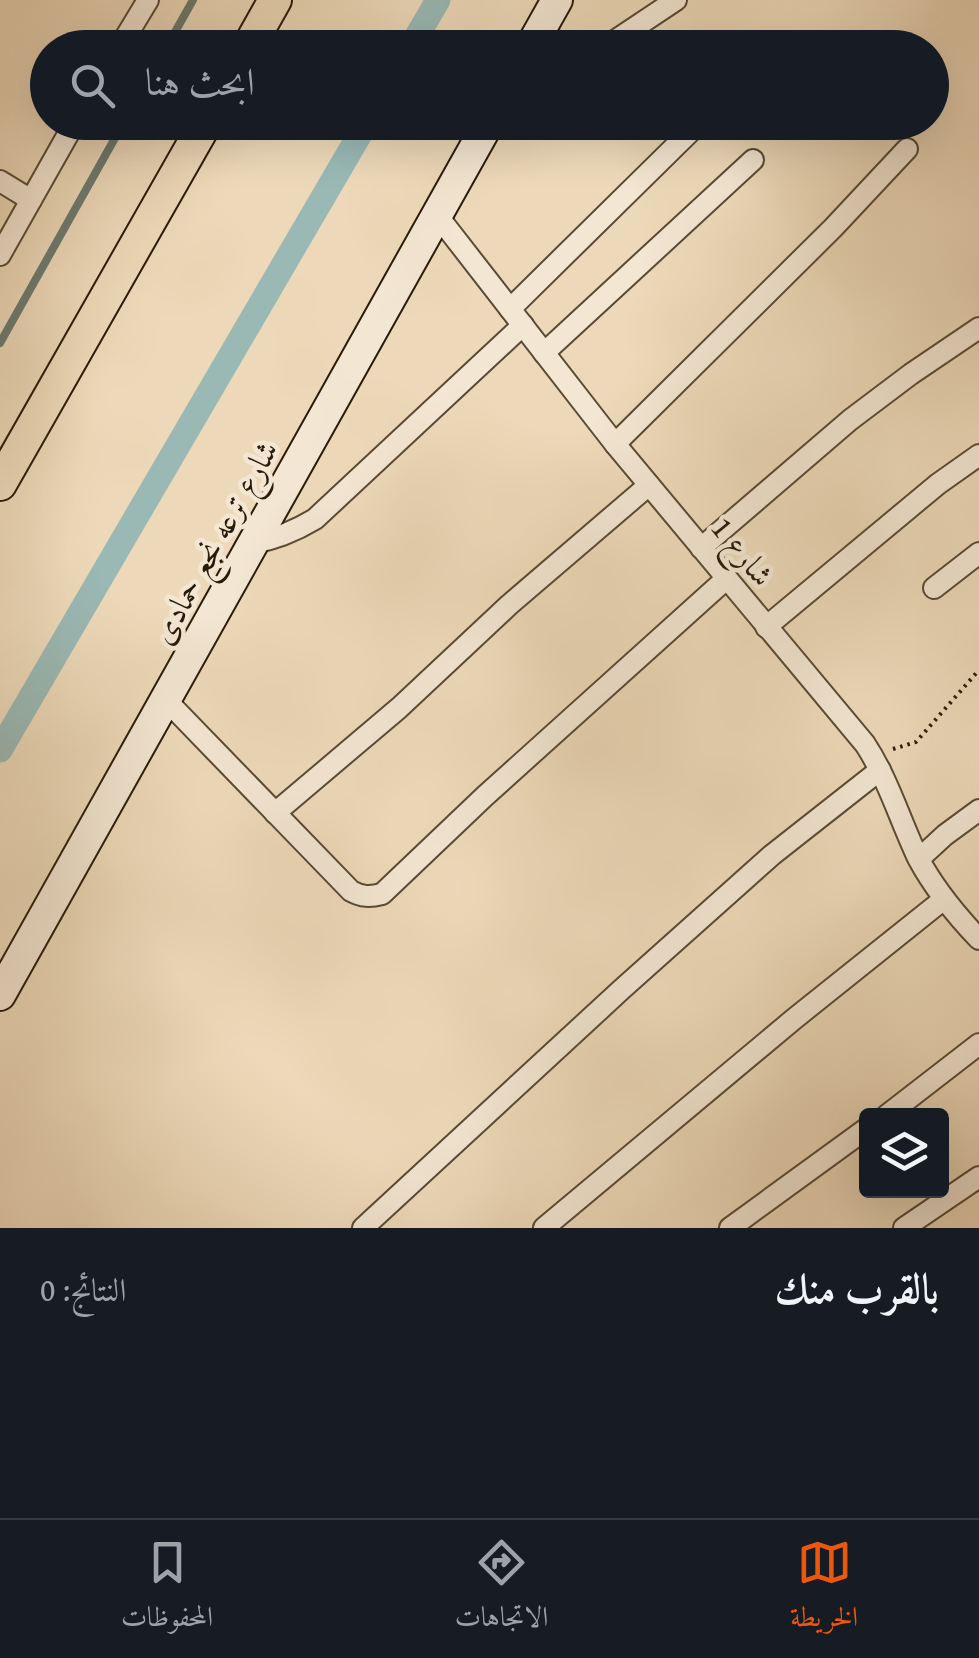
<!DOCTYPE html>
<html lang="ar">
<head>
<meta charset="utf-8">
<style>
  :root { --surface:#171b24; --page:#242831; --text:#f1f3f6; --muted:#9ea1a6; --line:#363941; --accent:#ea580c }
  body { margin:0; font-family:"Gentium Book Plus",Amiri,serif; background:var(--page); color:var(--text); direction:rtl }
  .controls { position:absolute; right:30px; bottom:30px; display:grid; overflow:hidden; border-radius:10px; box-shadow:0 10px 40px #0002 }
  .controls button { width:90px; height:90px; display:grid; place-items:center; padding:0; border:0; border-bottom:2px solid var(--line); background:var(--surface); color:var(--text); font:50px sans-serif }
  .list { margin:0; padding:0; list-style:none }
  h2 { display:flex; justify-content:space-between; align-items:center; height:130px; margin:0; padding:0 40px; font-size:42px }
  h2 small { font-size:32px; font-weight:400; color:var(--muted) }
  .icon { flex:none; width:55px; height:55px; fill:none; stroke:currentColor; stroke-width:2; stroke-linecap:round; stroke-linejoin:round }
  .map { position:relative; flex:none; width:979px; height:1228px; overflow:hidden; direction:ltr }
  .search { position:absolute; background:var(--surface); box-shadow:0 10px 40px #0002; left:30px; right:30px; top:30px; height:110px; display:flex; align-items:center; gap:25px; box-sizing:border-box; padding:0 35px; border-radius:55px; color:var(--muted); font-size:38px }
  .sheet { height:290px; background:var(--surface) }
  nav { display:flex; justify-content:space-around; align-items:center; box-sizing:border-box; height:140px; border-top:2px solid var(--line); background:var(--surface); font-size:28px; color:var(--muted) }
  nav a { display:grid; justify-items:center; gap:5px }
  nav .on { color:var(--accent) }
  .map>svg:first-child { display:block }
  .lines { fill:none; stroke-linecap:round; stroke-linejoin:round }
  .stream { stroke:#6c7a70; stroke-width:8 }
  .canal { stroke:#9ab9b5; stroke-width:25 }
  .street-casing { stroke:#594a35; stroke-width:24 }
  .secondary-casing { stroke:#281b09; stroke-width:34 }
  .primary-casing { stroke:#281b09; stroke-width:36 }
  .path { stroke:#281b09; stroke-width:4; stroke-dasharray:2.5 5; stroke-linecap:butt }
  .street { stroke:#f3e6d2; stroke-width:20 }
  .secondary { stroke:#f3e6d2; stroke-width:30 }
  .primary { stroke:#edd9b9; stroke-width:32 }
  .labels { text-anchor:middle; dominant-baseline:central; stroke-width:9; stroke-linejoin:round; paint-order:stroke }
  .street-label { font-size:32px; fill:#281b09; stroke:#f3e6d2 }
</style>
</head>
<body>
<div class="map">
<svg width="979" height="1228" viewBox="0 0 979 1228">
  <rect width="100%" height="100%" fill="#edd9b9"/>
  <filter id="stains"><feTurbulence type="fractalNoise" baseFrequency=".002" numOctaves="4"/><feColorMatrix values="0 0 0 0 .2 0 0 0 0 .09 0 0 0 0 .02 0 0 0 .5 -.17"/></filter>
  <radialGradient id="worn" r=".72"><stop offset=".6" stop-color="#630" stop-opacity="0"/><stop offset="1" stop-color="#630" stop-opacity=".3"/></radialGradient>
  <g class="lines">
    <!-- stream -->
    <g class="stream">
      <polyline points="166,48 193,0"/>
      <polyline points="0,343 124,122"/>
    </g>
    <!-- canal -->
    <g class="canal">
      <polyline points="410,48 438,0"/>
      <polyline points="0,750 367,122"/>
    </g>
    <defs>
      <g id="street">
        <polyline points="538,33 572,48"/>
        <polyline points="119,48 148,0"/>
        <polyline points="604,48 676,0"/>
        <polyline points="0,181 31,200"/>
        <path d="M437 215 615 444 865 744C888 779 900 820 918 858 934 888 956 915 979 939"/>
        <polyline points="0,255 75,122"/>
        <polyline points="510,309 700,122"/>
        <polyline points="544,353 753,160"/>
        <polyline points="615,444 833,228 907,149"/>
        <path d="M253 543C277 539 295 531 315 519L523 325"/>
        <polyline points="701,548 850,420 911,374 979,328"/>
        <polyline points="934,588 979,553"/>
        <polyline points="766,627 938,484 979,455"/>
        <path d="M166 700 351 891C362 897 370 897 382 894L485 796 726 579"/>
        <polyline points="275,813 399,708 509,605 649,485"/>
        <polyline points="919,859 945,835 979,810"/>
        <polyline points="886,1116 979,1044"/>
        <polyline points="363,1228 622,989 772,855 880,770"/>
        <polyline points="544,1228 794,1019 944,899"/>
        <polyline points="730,1228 866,1129"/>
        <polyline points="904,1228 979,1177"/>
      </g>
      <g id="secondary">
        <polyline points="530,48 557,0"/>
        <polyline points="0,995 489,122"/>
      </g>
      <g id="primary">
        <polyline points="248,48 275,0"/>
        <polyline points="0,484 206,122"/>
      </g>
    </defs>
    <!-- street casing -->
    <use href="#street" class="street-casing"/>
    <!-- secondary casing -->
    <use href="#secondary" class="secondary-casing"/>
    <!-- primary casing -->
    <use href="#primary" class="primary-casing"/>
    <!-- path -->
    <polyline class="path" points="893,749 916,742 979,670"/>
    <!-- street -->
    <use href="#street" class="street"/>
    <!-- secondary -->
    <use href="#secondary" class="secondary"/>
    <!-- primary -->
    <use href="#primary" class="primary"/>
  </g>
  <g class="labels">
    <!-- street labels -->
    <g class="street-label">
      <text transform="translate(214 542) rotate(-61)">شارع ترعه نجع حمادى</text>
      <text transform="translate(743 551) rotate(51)">شارع 1</text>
    </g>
  </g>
  <rect width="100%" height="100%" filter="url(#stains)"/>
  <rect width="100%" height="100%" fill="url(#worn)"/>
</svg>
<div class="controls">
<button><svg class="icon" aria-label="layers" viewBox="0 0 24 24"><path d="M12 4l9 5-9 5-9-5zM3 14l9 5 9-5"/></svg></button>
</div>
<div class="search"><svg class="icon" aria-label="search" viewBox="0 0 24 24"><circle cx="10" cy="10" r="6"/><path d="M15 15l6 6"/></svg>ابحث هنا</div>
</div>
<section class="sheet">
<h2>بالقرب منك<small>النتائج: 0</small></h2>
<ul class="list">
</ul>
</section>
<nav>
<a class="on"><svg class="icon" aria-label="map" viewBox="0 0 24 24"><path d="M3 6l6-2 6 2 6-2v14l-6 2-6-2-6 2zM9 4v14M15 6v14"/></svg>الخريطة</a>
<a><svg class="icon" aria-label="directions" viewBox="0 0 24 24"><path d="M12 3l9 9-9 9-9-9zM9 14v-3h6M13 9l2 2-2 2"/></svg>الاتجاهات</a>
<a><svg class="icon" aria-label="saved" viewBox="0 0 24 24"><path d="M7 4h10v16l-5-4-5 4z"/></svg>المحفوظات</a>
</nav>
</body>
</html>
